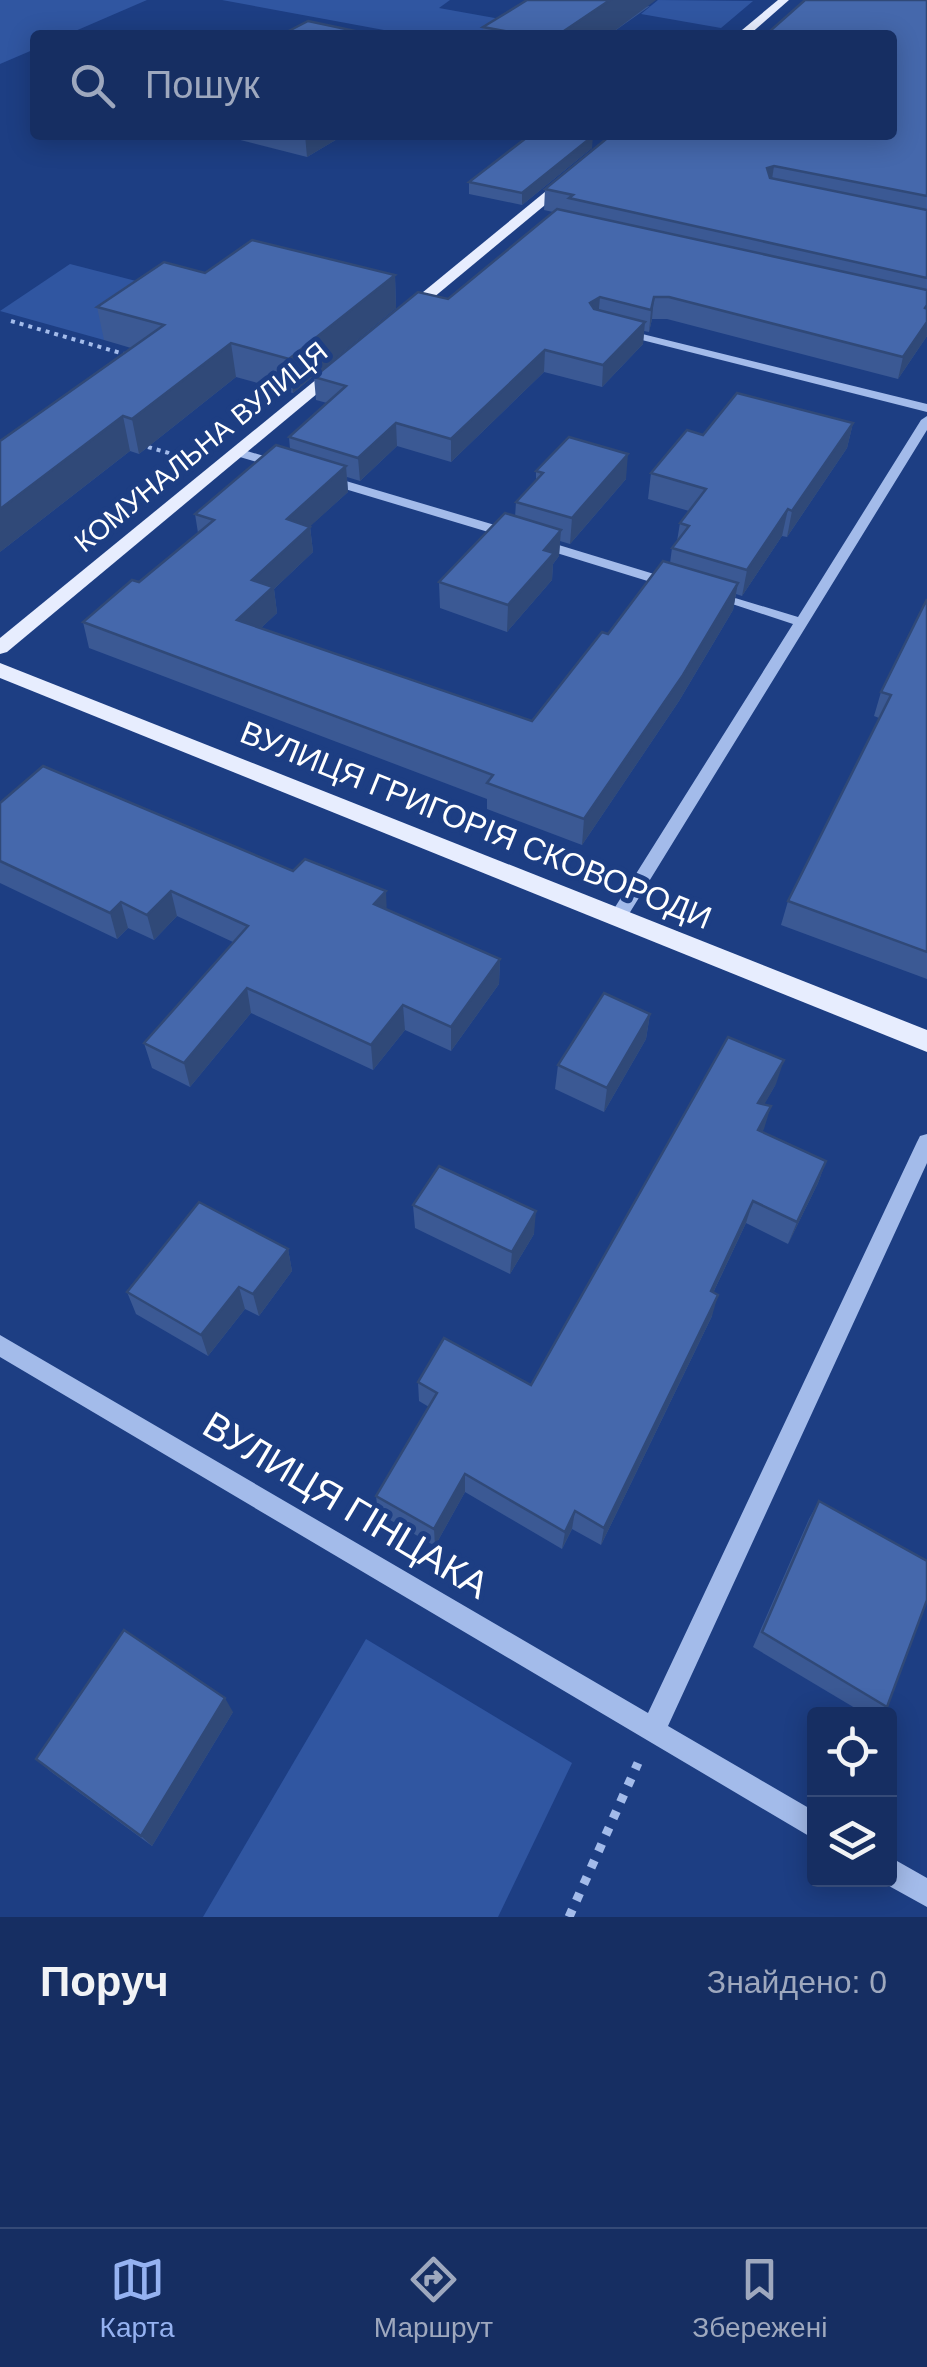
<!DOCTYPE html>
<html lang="uk">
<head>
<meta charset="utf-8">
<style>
  :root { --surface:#162e62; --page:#1f3668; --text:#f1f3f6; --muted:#9ea8be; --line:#354a77; --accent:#95b2f1 }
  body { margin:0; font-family:Arial,sans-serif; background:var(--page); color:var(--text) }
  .controls { position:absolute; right:30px; bottom:30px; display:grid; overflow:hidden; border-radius:10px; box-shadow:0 5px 25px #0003 }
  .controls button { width:90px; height:90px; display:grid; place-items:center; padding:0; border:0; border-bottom:2px solid var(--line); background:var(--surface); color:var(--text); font:50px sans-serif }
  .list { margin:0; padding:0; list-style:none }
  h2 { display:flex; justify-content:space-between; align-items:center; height:130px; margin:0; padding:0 40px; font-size:42px }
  h2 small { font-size:32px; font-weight:400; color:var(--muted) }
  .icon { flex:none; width:55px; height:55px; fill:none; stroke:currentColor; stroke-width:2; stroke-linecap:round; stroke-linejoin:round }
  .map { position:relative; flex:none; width:927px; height:1917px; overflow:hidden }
  .search { position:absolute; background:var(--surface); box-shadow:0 5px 25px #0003; left:30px; right:30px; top:30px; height:110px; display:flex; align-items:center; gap:25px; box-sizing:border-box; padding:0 35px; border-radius:10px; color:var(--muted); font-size:38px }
  .sheet { height:310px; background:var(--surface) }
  nav { display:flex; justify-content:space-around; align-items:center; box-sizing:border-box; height:140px; border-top:2px solid var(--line); background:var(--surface); font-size:28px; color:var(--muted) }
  nav a { display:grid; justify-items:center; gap:5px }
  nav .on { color:var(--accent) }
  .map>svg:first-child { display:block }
  .green { fill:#3056a1 }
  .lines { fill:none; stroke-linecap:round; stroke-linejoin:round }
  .path-far1 { stroke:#a3bbea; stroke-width:4; stroke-dasharray:4 5; stroke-linecap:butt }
  .path { stroke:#a3bbea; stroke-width:9; stroke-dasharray:8 10; stroke-linecap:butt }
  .minor { fill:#a3bbea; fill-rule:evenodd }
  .major { fill:#e7edfe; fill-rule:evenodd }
  .wall { fill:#3b5994 }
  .shaded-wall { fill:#304978 }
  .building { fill:#4568ac; stroke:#304978; stroke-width:2.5 }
  .labels { text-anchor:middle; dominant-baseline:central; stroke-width:10; stroke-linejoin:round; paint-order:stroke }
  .far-street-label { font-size:28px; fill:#fff; stroke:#1d3e83 }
  .street-label { font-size:32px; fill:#fff; stroke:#1d3e83 }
  .near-street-label { font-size:38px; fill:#fff; stroke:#1d3e83 }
</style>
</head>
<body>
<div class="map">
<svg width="927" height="1917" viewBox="0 0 927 1917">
  <rect width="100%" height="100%" fill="#1d3e83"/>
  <!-- green -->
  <g class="green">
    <polygon points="0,0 147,0 66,35 35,35 35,49 0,64"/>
    <polygon points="222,0 450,0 439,8 539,26 526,35 411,35"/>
    <polygon points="658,0 753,1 721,28 641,14"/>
    <polygon points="70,264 175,291 104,340 0,311"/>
    <polygon points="366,1639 572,1763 498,1917 203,1917"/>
  </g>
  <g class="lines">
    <!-- path-far1 -->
    <g class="path-far1">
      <polyline points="11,321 131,356"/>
      <polyline points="148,447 179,456"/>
    </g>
    <!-- path -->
    <polyline class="path" points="569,1917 638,1763"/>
    <!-- minor -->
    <g class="minor">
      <polygon points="622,329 927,404 927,412 618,334 617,332"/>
      <polygon points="927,416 927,430 624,922 612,922 609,917 612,912 793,624 705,595 712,591 798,617 921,420"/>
      <polygon points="237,448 284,462 286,465 280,469 233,455 231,452"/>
      <polygon points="329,476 515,531 517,534 515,537 505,537 325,483 325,477"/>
      <polygon points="539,539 677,581 679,584 672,588 667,587 534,546 532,543"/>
      <polygon points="927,1134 927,1163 668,1726 814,1811 814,1839 0,1357 0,1335 648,1713 917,1142 920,1136"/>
      <polygon points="890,1857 927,1878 927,1907 880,1881 890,1880"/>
    </g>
    <!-- major -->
    <g class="major">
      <polygon points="778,0 789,0 749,35 736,35"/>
      <polygon points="562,178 574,181 410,317 400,317 400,311"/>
      <polygon points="334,365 348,368 7,652 0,654 0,638"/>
      <polygon points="0,663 927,1030 927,1052 0,678"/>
    </g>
  </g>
  <!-- wall -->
  <g class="wall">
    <polygon points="927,0 927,336 898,379 667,319 652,319 649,332 644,331 643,344 602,387 544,372 451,462 397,446 360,481 347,477 348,492 310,526 313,552 274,589 277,613 261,628 532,721 670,563 672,548 677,541 680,523 689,511 648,499 651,473 703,435 853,423 847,448 787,537 782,536 742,596 736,594 733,610 679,701 582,845 487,809 487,799 89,648 83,622 139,582 198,533 195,514 290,449 289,437 327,403 316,400 314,377 448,299 553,212 544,210 545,189 640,137 769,32"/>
    <polygon points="650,6 609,35 483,35 483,27"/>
    <polygon points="221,135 344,135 307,157"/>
    <polygon points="592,148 522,205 469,194 469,182"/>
    <polygon points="205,273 395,275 396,308 293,393 236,377 139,454 130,451 0,552 131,348 104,340 97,307"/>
    <polygon points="536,471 626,479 570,544 560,541 559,556 553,564 552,580 507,632 440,608 439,582 515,517 516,502 536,481"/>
    <polygon points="927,599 927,979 781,925 788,901 879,718 874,716 881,692"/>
    <polygon points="0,803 293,871 500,959 499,984 451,1051 405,1030 373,1070 251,1013 190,1087 152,1068 144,1043 233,942 177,916 154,940 128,928 117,939 0,883"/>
    <polygon points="650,1014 646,1039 604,1112 555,1089 558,1065"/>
    <polygon points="776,1084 764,1104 762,1132 826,1161 818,1183 788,1244 746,1223 713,1293 712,1316 601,1545 572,1529 562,1549 465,1492 435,1546 378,1513 376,1496 429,1407 419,1401 418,1382 531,1385"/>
    <polygon points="413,1205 534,1234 510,1274 415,1228"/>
    <polygon points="288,1249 292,1271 259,1316 245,1309 208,1356 136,1314 127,1292"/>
    <polygon points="819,1501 887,1707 879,1714 865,1714 753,1647 809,1519"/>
    <polygon points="233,1712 152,1846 50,1771 36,1759"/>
  </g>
  <!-- shaded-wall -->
  <g class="shaded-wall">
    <polygon points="610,0 656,0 609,35 558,35"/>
    <polygon points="305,135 344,135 307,157"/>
    <polygon points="593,136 592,148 522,205 522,193"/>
    <polygon points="774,166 771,186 767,168"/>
    <polygon points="395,275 396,308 293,393 289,359"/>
    <polygon points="600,297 598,319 590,303"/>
    <polygon points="654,297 652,319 649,332 651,310"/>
    <polygon points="645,322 643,344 602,387 603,365"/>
    <polygon points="927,322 927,336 898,379 903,357"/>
    <polygon points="231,343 236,377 139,454 132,419"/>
    <polygon points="545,350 544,372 451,462 451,439"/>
    <polygon points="123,416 130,451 0,552 0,509"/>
    <polygon points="396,423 397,446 360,481 358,458"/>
    <polygon points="853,423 847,448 787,537 792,511"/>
    <polygon points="628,454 626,479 570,544 572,518"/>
    <polygon points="346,466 348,492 304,532 310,527 313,552 274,589 277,613 241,647 237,620 252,580 287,519"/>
    <polygon points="788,509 782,536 742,596 747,570"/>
    <polygon points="561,530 559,556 553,564 552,580 507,632 508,605 544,550"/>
    <polygon points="738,583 733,610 679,701 582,845 584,819"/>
    <polygon points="171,891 177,916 154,940 147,915"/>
    <polygon points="386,891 387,917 374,904"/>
    <polygon points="121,902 128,928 117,939 110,913"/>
    <polygon points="500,959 499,984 451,1051 451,1027"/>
    <polygon points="247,988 251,1013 190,1087 184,1063"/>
    <polygon points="403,1005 405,1030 373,1070 371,1045"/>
    <polygon points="650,1014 646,1039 604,1112 607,1088"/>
    <polygon points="784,1060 776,1084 752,1126 758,1103"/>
    <polygon points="771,1106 764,1129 751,1153 758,1130"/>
    <polygon points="826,1161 818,1183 788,1244 797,1222"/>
    <polygon points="753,1201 746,1223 704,1312 711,1291"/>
    <polygon points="536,1211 534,1234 510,1274 512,1252"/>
    <polygon points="288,1249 292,1271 259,1316 253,1294"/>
    <polygon points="239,1287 245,1309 208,1356 201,1335"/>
    <polygon points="718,1295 712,1316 601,1545 604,1528"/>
    <polygon points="465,1474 465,1492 435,1546 434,1529"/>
    <polygon points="575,1511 572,1529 562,1549 565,1532"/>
    <polygon points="225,1698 233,1712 152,1846 141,1836"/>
  </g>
  <!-- building -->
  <g class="building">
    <polygon points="527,0 610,0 558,35 527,35 483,27"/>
    <polygon points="805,0 927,0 927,196 774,166 767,168 770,178 927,210 927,278 569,198 573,195 545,189 611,135 631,135 640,137 643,135 892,135 892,35 758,35 763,31 769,32"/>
    <polygon points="308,21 374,35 281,35"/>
    <polygon points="530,135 593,136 522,193 469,182"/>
    <polygon points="557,209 927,290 927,305 925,308 927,309 927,322 903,357 669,297 654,297 651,310 600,297 590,303 594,309 645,322 603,365 545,350 451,439 396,423 358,458 289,437 346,386 314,377 418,292 448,299"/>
    <polygon points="252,240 395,275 289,359 231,343 132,419 123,416 0,509 0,441 164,325 97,307 164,262 205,273"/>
    <polygon points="737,393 853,423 792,511 788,509 747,570 672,548 689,526 680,523 706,489 651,473 687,430 703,435"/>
    <polygon points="569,437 628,454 572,518 516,502 543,473 536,471"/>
    <polygon points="276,445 346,466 287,519 310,527 252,580 273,587 237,620 532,721 602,632 608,634 663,561 738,583 683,675 584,819 487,783 493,775 83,622 132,580 139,582 214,520 195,514"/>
    <polygon points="505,513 561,530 544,550 554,553 508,605 439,582"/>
    <polygon points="927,599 927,952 788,901 891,695 881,692"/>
    <polygon points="43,766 293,871 305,859 386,891 374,904 500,959 451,1027 403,1005 371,1045 247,988 184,1063 144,1043 248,926 171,891 147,915 121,902 110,913 0,861 0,803"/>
    <polygon points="604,993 650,1014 607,1088 558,1065"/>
    <polygon points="728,1037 784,1060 758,1103 771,1106 758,1130 826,1161 797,1222 753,1201 711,1291 718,1295 604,1528 575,1511 565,1532 465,1474 434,1529 376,1496 437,1393 418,1382 444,1338 531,1385"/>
    <polygon points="439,1166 536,1211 512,1252 413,1205"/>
    <polygon points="199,1202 288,1249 253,1294 239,1287 201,1335 127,1292"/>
    <polygon points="819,1501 927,1561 927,1600 887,1707 762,1632"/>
    <polygon points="124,1630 225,1698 141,1836 36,1759"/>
  </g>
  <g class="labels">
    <!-- far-street labels -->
    <g class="far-street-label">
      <text transform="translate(201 447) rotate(-39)">КОМУНАЛЬНА ВУЛИЦЯ</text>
    </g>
    <!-- street labels -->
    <g class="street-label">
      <text transform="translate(476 825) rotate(22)">ВУЛИЦЯ ГРИГОРІЯ СКОВОРОДИ</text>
    </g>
    <!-- near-street labels -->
    <g class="near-street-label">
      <text transform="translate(346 1505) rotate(31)">ВУЛИЦЯ ГІНЦАКА</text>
    </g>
  </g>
</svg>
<div class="controls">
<button><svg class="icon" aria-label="locate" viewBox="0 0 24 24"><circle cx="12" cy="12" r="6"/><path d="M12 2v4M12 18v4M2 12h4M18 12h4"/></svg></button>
<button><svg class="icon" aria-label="layers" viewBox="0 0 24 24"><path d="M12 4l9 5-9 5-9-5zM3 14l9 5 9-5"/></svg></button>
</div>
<div class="search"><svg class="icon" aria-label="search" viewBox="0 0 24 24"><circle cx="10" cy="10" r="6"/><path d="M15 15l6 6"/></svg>Пошук</div>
</div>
<section class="sheet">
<h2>Поруч<small>Знайдено: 0</small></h2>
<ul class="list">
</ul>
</section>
<nav>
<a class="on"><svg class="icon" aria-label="map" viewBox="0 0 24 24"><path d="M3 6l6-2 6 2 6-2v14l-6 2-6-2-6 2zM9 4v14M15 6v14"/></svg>Карта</a>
<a><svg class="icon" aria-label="directions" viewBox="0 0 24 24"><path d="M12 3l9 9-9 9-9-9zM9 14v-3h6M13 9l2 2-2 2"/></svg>Маршрут</a>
<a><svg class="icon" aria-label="saved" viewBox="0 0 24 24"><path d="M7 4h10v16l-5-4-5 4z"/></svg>Збережені</a>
</nav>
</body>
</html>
